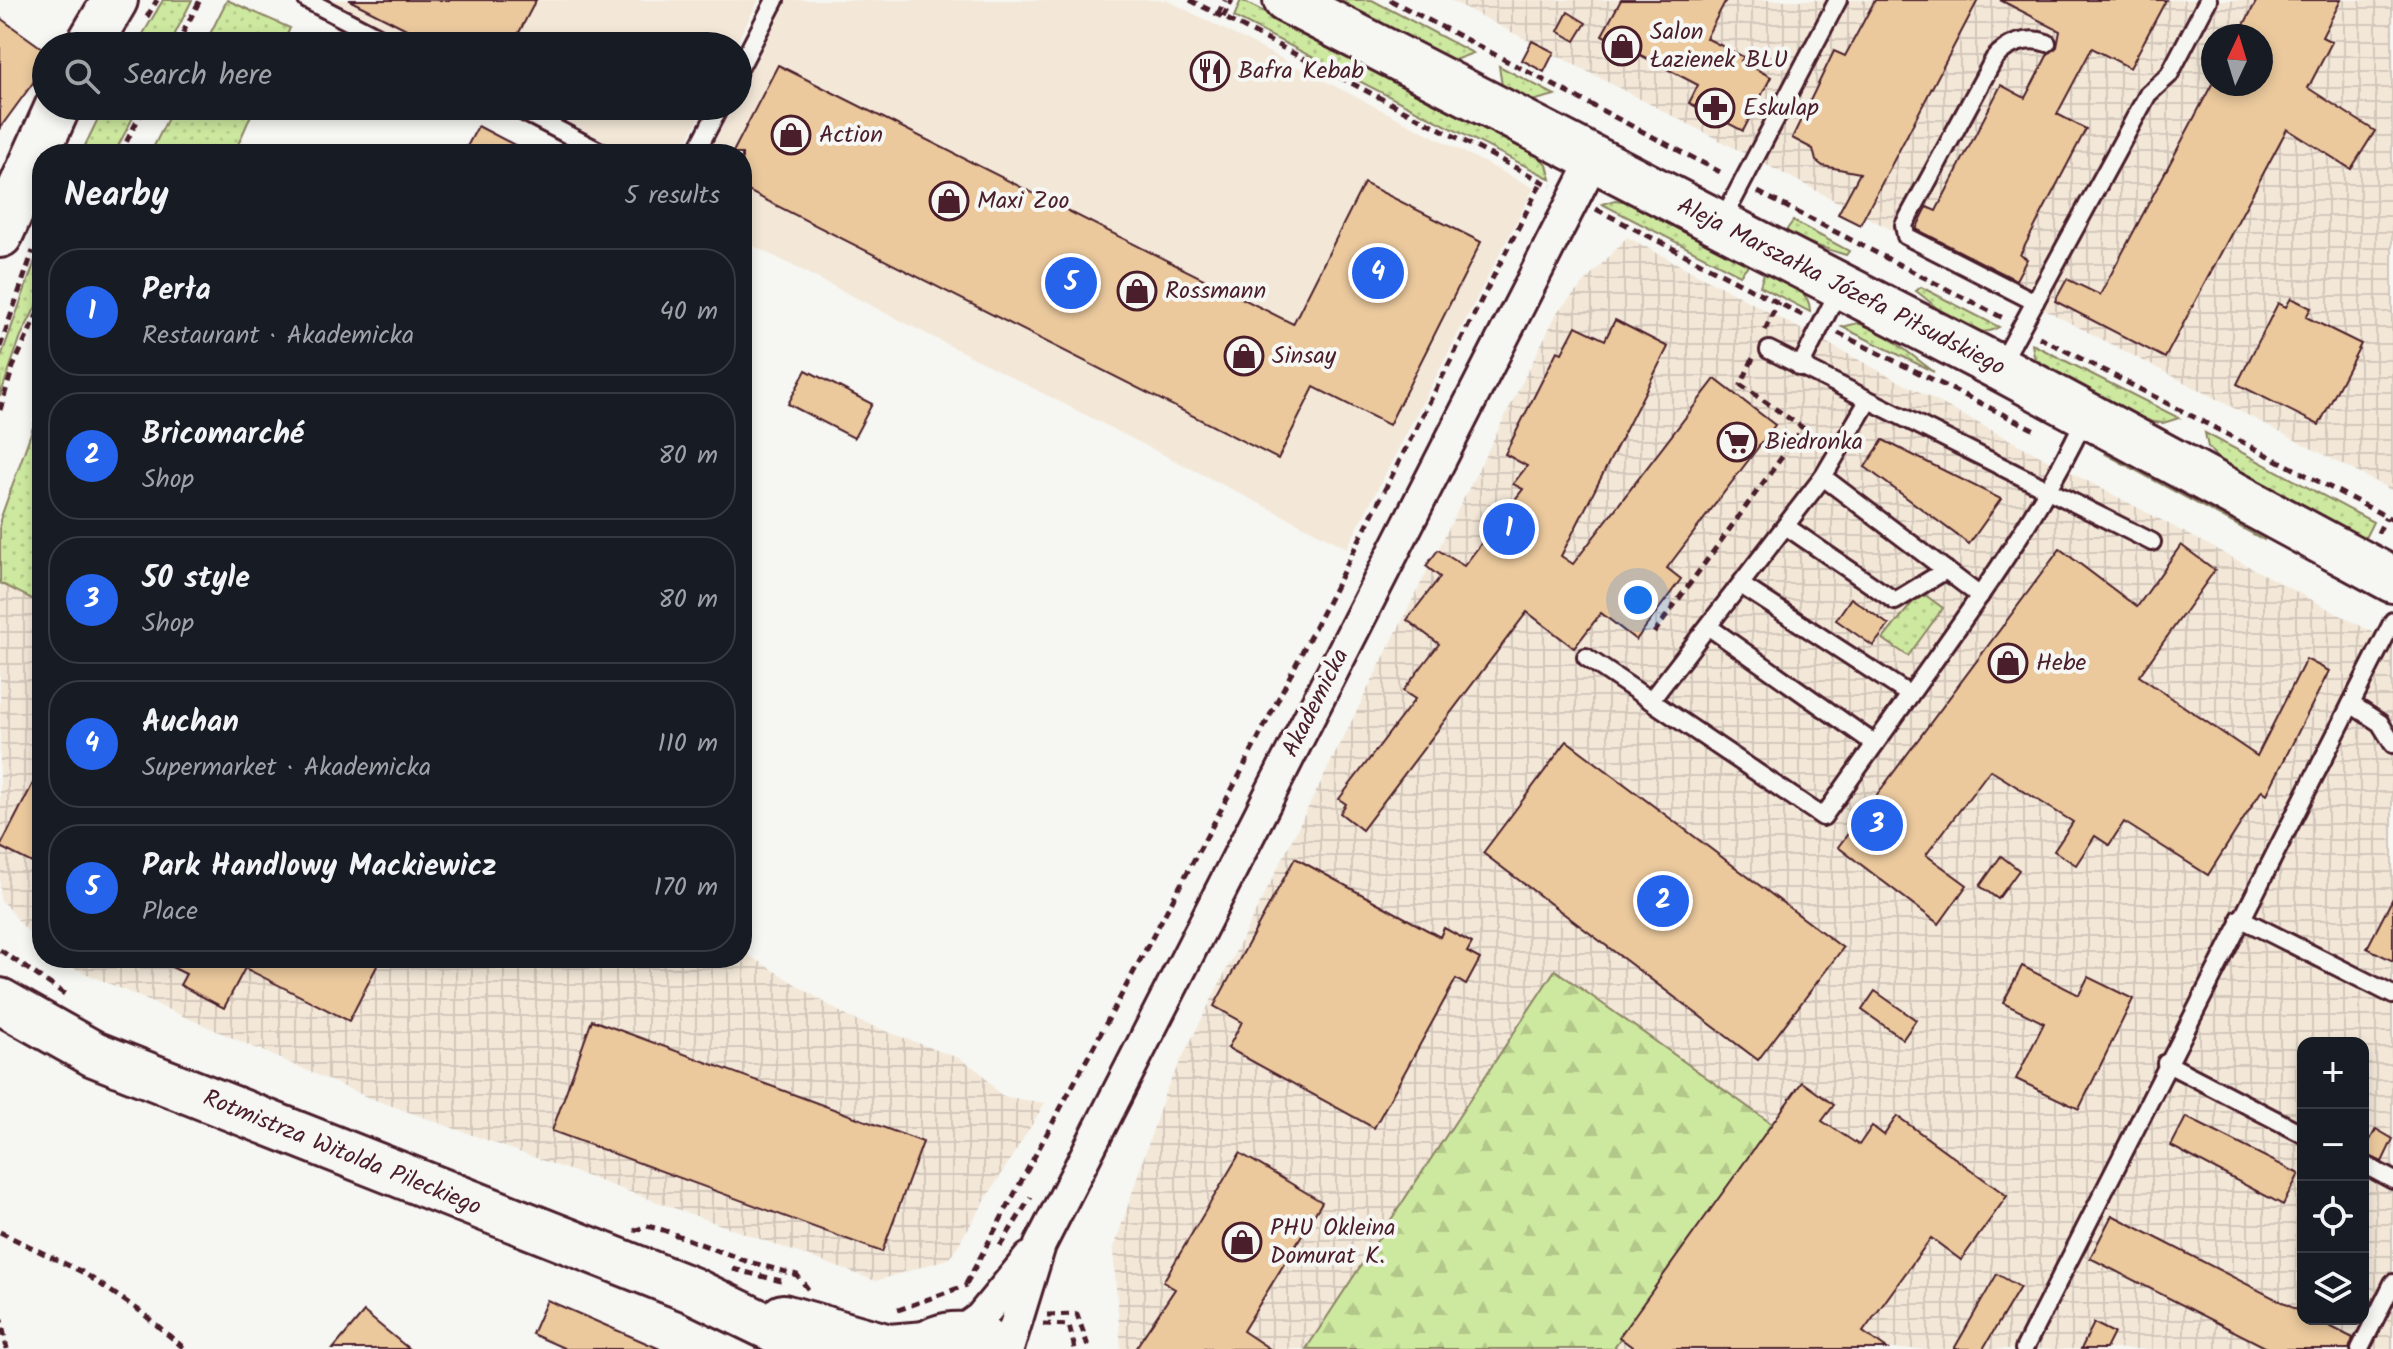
<!DOCTYPE html>
<html lang="en">
<head>
<meta charset="utf-8">
<style>
  :root { --surface:#171b24; --page:#242831; --text:#f1f3f6; --muted:#9ea1a6; --line:#363941; --accent:#2563eb }
  body { margin:0; font-family:Kalam,sans-serif; background:var(--page); color:var(--text) }
  .controls { position:absolute; right:24px; bottom:24px; display:grid; overflow:hidden; border-radius:16px; box-shadow:0 4px 12px #0003 }
  .controls button { width:72px; height:72px; display:grid; place-items:center; padding:0; border:0; border-bottom:2px solid var(--line); background:var(--surface); color:var(--text); font:40px sans-serif }
  .compass { position:absolute; left:2201px; top:24px; width:72px; height:72px; border-radius:50%; background:var(--surface); box-shadow:0 4px 12px #0003; rotate:4deg }
  .you { position:absolute; left:1638px; top:600px; width:28px; height:28px; margin:-20px; border:6px solid #fff; border-radius:50%; background:#1a73e8; box-shadow:0 0 0 12px #1a73e833 }
  .badge { display:grid; place-items:center; width:52px; height:52px; border-radius:50%; background:var(--accent); color:#fff; font-size:26px; font-weight:700 }
  .pin { position:absolute; translate:-50% -50%; border:4px solid #fff; box-shadow:0 2px 8px #0006 }
  .list { margin:0; padding:0; list-style:none }
  h2 { display:flex; justify-content:space-between; align-items:center; height:104px; margin:0; padding:0 32px; font-size:34px }
  h2 small { font-size:26px; font-weight:400; color:var(--muted) }
  .list li { display:grid; grid-template-columns:52px 1fr auto; gap:24px; align-items:center; box-sizing:border-box; height:128px; margin:0 16px 16px; padding:0 16px; border:2px solid var(--line); border-radius:32px }
  .list b { display:block; font-size:30px; white-space:nowrap }
  .list p { margin:0; font-size:26px; white-space:nowrap; color:var(--muted) }
  .list em { font-size:26px; font-style:normal; color:var(--muted) }
  .icon { flex:none; width:44px; height:44px; fill:none; stroke:currentColor; stroke-width:2; stroke-linecap:round; stroke-linejoin:round }
  .map { position:relative; flex:none; width:2393px; height:1349px; overflow:hidden }
  .search { position:absolute; background:var(--surface); box-shadow:0 4px 12px #0003; left:32px; top:32px; width:720px; height:88px; display:flex; align-items:center; gap:20px; box-sizing:border-box; padding:0 28px; border-radius:44px; color:var(--muted); font-size:30px }
  .panel { position:absolute; background:var(--surface); box-shadow:0 4px 12px #0003; left:32px; top:144px; width:720px; height:824px; border-radius:32px }
  .map>svg:first-child { display:block }
  .built { fill:#f3e8d8 }
  .industrial { fill:url(#industrial-grid); fill-rule:evenodd }
  .grass { fill:url(#grass-dots); stroke:#8c8465; stroke-width:2 }
  .forest { fill:url(#forest-firs); stroke:#8c8465; stroke-width:2 }
  .building { fill:#ebc99d; stroke:#4a1f2b; stroke-width:2 }
  .lines { fill:none; stroke-linecap:round; stroke-linejoin:round }
  .lane-casing { stroke:#4a1f2b; stroke-width:22 }
  .street-casing { stroke:#4a1f2b; stroke-width:36 }
  .secondary-casing { stroke:#4a1f2b; stroke-width:50 }
  .path { stroke:#4a1f2b; stroke-width:5; stroke-dasharray:8 6; stroke-linecap:butt }
  .lane { stroke:#f6f6f2; stroke-width:16 }
  .street { stroke:#f6f6f2; stroke-width:30 }
  .secondary { stroke:#f6f6f2; stroke-width:44 }
  .labels { text-anchor:middle; dominant-baseline:central; stroke-width:8; stroke-linejoin:round; paint-order:stroke }
  .poi-label { font-size:24px; fill:#4a1f2b; stroke:#f6f6f2; text-anchor:start }
  .street-label { font-size:24px; fill:#4a1f2b; stroke:#f6f6f2 }
</style>
</head>
<body>
<div class="map">
<svg width="2393" height="1349" viewBox="0 0 2393 1349">
  <defs>
    <pattern id="industrial-grid" width="8" height="8" patternUnits="userSpaceOnUse" patternTransform="scale(2)"><rect width="8" height="8" fill="#f3e8d8"/><path d="M0 4h8M4 0v8" fill="none" stroke="#d2c7ba"/></pattern>
    <pattern id="grass-dots" width="8" height="8" patternUnits="userSpaceOnUse" patternTransform="scale(2)"><rect width="8" height="8" fill="#cde99f"/><path d="M2 2h.1M6 6h.1" fill="none" stroke="#b2c789" stroke-width="1.8" stroke-linecap="round"/></pattern>
    <pattern id="forest-firs" width="22" height="20" patternUnits="userSpaceOnUse" patternTransform="scale(2)"><rect width="22" height="20" fill="#cde99f"/><path d="M5 1l3.5 6h-7zM16 11l3.5 6h-7z" fill="#b2c789"/></pattern>
  </defs>
  <rect width="100%" height="100%" fill="#f6f6f2"/>
  <filter id="ink" filterUnits="userSpaceOnUse"><feTurbulence type="fractalNoise" baseFrequency=".0125" numOctaves="2"/><feDisplacementMap in="SourceGraphic" scale="16" xChannelSelector="R" yChannelSelector="G"/><feConvolveMatrix kernelMatrix="1 2 1 2 8 2 1 2 1" color-interpolation-filters="sRGB"/></filter>
  <g filter="url(#ink)">
    <!-- built -->
    <g class="built">
      <polygon points="331,0 759,0 735,46 420,46"/>
      <polygon points="787,0 1167,0 1534,188 1347,548 742,240 742,154 708,154 733,106 738,106 738,96"/>
      <polygon points="537,106 705,106 680,154 631,154"/>
    </g>
    <!-- industrial -->
    <g class="industrial">
      <path d="M1450 0H2393V491ZM2213 36H2261V84H2213Z"/>
      <path d="M1627 237 2393 643V1349H1121L1113 1251 1166 1090 1558 311ZM2303 1043H2363V1319H2303Z"/>
      <polygon points="0,583 42,604 42,948 0,899"/>
      <polygon points="742,951 848,1017 961,1059 981,1073 1001,1096 1045,1103 950,1258 876,1281 367,1097 51,958 742,958"/>
    </g>
    <!-- grass -->
    <g class="grass">
      <polygon points="163,0 192,0 169,46 136,46"/>
      <polygon points="227,0 290,28 282,46 204,46"/>
      <polygon points="1241,0 1533,151 1547,165 1551,179 1234,17"/>
      <polygon points="1330,0 1372,0 1473,53 1452,61"/>
      <polygon points="1499,66 1555,95 1528,102 1502,86"/>
      <polygon points="104,106 139,106 114,154 81,154"/>
      <polygon points="174,106 255,106 234,154 150,154"/>
      <polygon points="1615,200 1630,202 1749,264 1740,275 1602,204"/>
      <polygon points="1793,221 1849,251 1846,255 1783,235"/>
      <polygon points="42,241 42,295 21,336 0,396 0,360"/>
      <path d="M1764 273C1782 281 1811 288 1810 312L1760 286Z"/>
      <path d="M1921 287 1999 327C1968 345 1940 308 1916 291Z"/>
      <polygon points="1858,323 1883,333 1934,372 1842,327"/>
      <polygon points="2032,344 2179,418 2163,423 2146,421 2041,367 2034,356"/>
      <polygon points="42,402 42,604 0,583 0,520"/>
      <polygon points="2205,433 2373,522 2364,540 2221,462 2208,447"/>
      <polygon points="2104,453 2123,455 2265,533 2264,540"/>
      <polygon points="1921,592 1943,608 1908,656 1883,639"/>
    </g>
    <!-- forest -->
    <polygon class="forest" points="1555,970 1772,1124 1615,1346 1617,1349 1306,1349"/>
    <!-- building -->
    <g class="building">
      <polygon points="349,0 536,0 512,46 440,46"/>
      <polygon points="1621,0 1726,0 1706,38 1744,57 1741,61 1771,77 1743,131 1689,103 1698,85 1602,35"/>
      <polygon points="1875,0 1978,0 1860,225 1838,214 1860,173 1823,166 1816,161 1813,149 1792,138 1834,51 1845,56"/>
      <polygon points="2000,0 2166,0 2130,68 2092,48 2057,114 2086,129 2020,255 2027,259 2016,280 1916,229 1927,207 1936,211 2001,85 2025,98 2048,54 2057,47 2060,31"/>
      <polygon points="2257,0 2341,0 2322,37 2332,42 2308,88 2375,131 2351,169 2287,129 2165,358 2055,301 2067,279 2100,295 2212,84 2261,84 2261,36 2238,36"/>
      <polygon points="1568,12 1586,23 1575,41 1558,31"/>
      <polygon points="0,18 46,51 46,65 0,128"/>
      <polygon points="1532,41 1554,52 1544,72 1522,60"/>
      <polygon points="778,65 1293,324 1364,183 1481,242 1389,425 1314,387 1278,459 742,188 742,154 732,154"/>
      <polygon points="478,126 532,154 463,154"/>
      <polygon points="2291,298 2311,308 2306,317 2361,344 2319,425 2237,384 2278,303 2286,307"/>
      <polygon points="1615,320 1668,347 1561,556 1573,564 1715,379 1775,425 1667,568 1681,579 1636,640 1601,613 1574,648 1527,612 1362,830 1340,813 1346,804 1339,799 1415,699 1403,691 1439,644 1407,620 1440,577 1426,566 1438,550 1464,566 1523,489 1513,484 1527,466 1505,454 1557,351 1562,353 1576,326 1605,340"/>
      <polygon points="806,370 872,404 854,438 788,404"/>
      <polygon points="1883,440 2001,499 1969,544 1865,467"/>
      <polygon points="2181,545 2215,570 2139,676 2257,756 2306,659 2329,671 2267,794 2262,790 2208,875 2124,822 2109,845 2095,836 2076,865 2054,851 2073,822 1990,770 1926,855 1967,885 1939,924 1838,847 2060,549 2137,607"/>
      <polygon points="1851,598 1889,625 1873,646 1836,620"/>
      <polygon points="1567,741 1843,948 1758,1060 1483,853"/>
      <polygon points="42,766 42,868 0,847"/>
      <polygon points="2001,856 2019,870 1998,899 1980,886"/>
      <polygon points="1295,858 1440,937 1444,928 1472,943 1467,952 1480,959 1466,985 1456,979 1374,1128 1228,1048 1242,1022 1214,1006"/>
      <polygon points="2393,898 2393,961 2367,948"/>
      <polygon points="153,958 381,958 349,1021 245,968 224,1008 180,985 186,974"/>
      <polygon points="2022,966 2079,995 2088,977 2133,999 2079,1109 2016,1079 2044,1023 2003,1003"/>
      <polygon points="1875,991 1916,1020 1903,1039 1862,1010"/>
      <polygon points="592,1020 923,1142 882,1252 552,1131"/>
      <polygon points="1802,1082 1834,1105 1822,1121 1859,1145 1872,1126 1884,1135 1897,1116 2007,1196 1961,1260 1931,1238 1863,1332 1887,1349 1635,1349 1619,1337"/>
      <polygon points="2186,1117 2299,1174 2283,1205 2171,1146"/>
      <polygon points="2376,1129 2393,1139 2382,1162 2363,1153"/>
      <polygon points="1240,1153 1322,1202 1243,1331 1270,1349 1135,1349 1175,1289 1163,1282"/>
      <polygon points="2112,1215 2303,1313 2303,1319 2316,1319 2353,1338 2349,1349 2269,1349 2090,1258"/>
      <polygon points="1997,1274 2020,1287 1983,1349 1954,1349"/>
      <polygon points="547,1300 660,1349 566,1349 532,1334"/>
      <polygon points="364,1312 409,1349 333,1349"/>
      <polygon points="2094,1323 2114,1333 2106,1349 2081,1349"/>
    </g>
    <g class="lines">
      <defs>
        <g id="lane">
          <polyline points="307,0 396,46"/>
          <polyline points="738,71 775,0"/>
          <polyline points="512,106 605,154"/>
          <polyline points="695,154 720,106"/>
          <polyline points="1721,223 1838,0"/>
          <path d="M2035 302 1906 236 1904 225 1994 59C2007 43 2028 36 2047 43"/>
          <polyline points="1769,350 2152,542"/>
          <polyline points="2000,366 2148,94 2169,75 2208,0"/>
          <polyline points="1800,367 1840,288"/>
          <polyline points="1823,477 1980,596"/>
          <polyline points="1787,527 1895,601 1946,570"/>
          <path d="M1741 585 1910 695C1973 606 2039 517 2085 418"/>
          <polyline points="1709,627 1875,744"/>
          <polyline points="1586,657 1823,817 1910,695"/>
          <polyline points="1651,700 1823,477 1868,401"/>
          <polyline points="2351,704 2380,723 2393,744"/>
          <polyline points="2240,918 2393,995"/>
          <polyline points="2166,1063 2303,1134"/>
          <polyline points="2363,1164 2393,1180"/>
          <polyline points="2024,1349 2393,621"/>
          <polyline points="2360,1349 2393,1283"/>
        </g>
        <g id="street">
          <polyline points="958,1334 980,1318 1029,1258"/>
          <polyline points="1008,1349 1040,1245 1593,161"/>
        </g>
        <g id="secondary">
          <polyline points="1286,0 2000,368 2393,580"/>
          <polyline points="88,46 115,0"/>
          <polyline points="0,235 58,106"/>
          <polyline points="0,1001 94,1054 692,1290 814,1349"/>
          <polyline points="783,1317 889,1347 926,1344"/>
          <path d="M920 1349C944 1329 974 1331 998 1349"/>
        </g>
      </defs>
      <!-- lane casing -->
      <use href="#lane" class="lane-casing"/>
      <!-- street casing -->
      <use href="#street" class="street-casing"/>
      <!-- secondary casing -->
      <use href="#secondary" class="secondary-casing"/>
      <!-- path -->
      <g class="path">
        <polyline points="1190,0 1551,186"/>
        <polyline points="1390,0 1724,174"/>
        <polyline points="1218,14 1225,0"/>
        <polyline points="147,17 157,0"/>
        <polyline points="1223,17 1232,0"/>
        <polyline points="176,46 200,0"/>
        <polyline points="120,154 145,106"/>
        <polyline points="1758,192 2005,319"/>
        <polyline points="1596,209 1804,316"/>
        <polyline points="1765,330 1778,302"/>
        <polyline points="1838,333 2037,431"/>
        <polyline points="2039,337 2393,520"/>
        <polyline points="0,347 33,251"/>
        <polyline points="0,410 13,367 42,304"/>
        <polyline points="2378,533 2386,517"/>
        <polyline points="1654,633 1803,428 1741,385 1753,358"/>
        <polyline points="0,950 69,997"/>
        <polyline points="634,1231 647,1226 663,1230 746,1261 797,1275 808,1289"/>
        <polyline points="0,1232 84,1273 140,1311 185,1349"/>
        <polyline points="1000,1246 1031,1197"/>
        <polyline points="733,1269 781,1281"/>
        <polyline points="966,1284 1238,778 1542,181"/>
        <polyline points="898,1310 967,1285"/>
        <polyline points="0,1315 7,1349"/>
        <polyline points="1047,1315 1077,1314 1089,1349"/>
        <polyline points="1043,1324 1069,1325 1075,1349"/>
      </g>
      <!-- lane -->
      <use href="#lane" class="lane"/>
      <!-- street -->
      <use href="#street" class="street"/>
      <!-- secondary -->
      <use href="#secondary" class="secondary"/>
    </g>
  </g>
  <!-- icons -->
  <defs>
    <symbol id="shop-ring" viewBox="-11 -11 22 22"><circle r="9.5" fill="#f6f6f2" stroke="#4a1f2b" stroke-width="1.5"/><path d="M-5-2.5h2.3a2.7 3.5 0 0 1 5.4 0H5L5.5 6h-11ZM-1.5-2.5h3a1.5 2.3 0 0 0-3 0Z" fill="#4a1f2b"/></symbol>
    <symbol id="restaurant-ring" viewBox="-11 -11 22 22"><circle r="9.5" fill="#f6f6f2" stroke="#4a1f2b" stroke-width="1.5"/><path d="M-5-6h1v4h1v-4h1v4h1v-4h1v5L-1.5 .5V6h-2V.5L-5-1ZM5-6V6H3V1.5H1.5Q1.5-4 5-6Z" fill="#4a1f2b"/></symbol>
    <symbol id="pharmacy-ring" viewBox="-11 -11 22 22"><circle r="9.5" fill="#f6f6f2" stroke="#4a1f2b" stroke-width="1.5"/><path d="M-2-6h4v4h4v4h-4v4h-4v-4h-4v-4h4Z" fill="#4a1f2b"/></symbol>
    <symbol id="supermarket-ring" viewBox="-11 -11 22 22"><circle r="9.5" fill="#f6f6f2" stroke="#4a1f2b" stroke-width="1.5"/><path d="M-6-5.5h2.5l.6 2H6L4.5 2H-2.5L-4.4-4H-6ZM-1.5 3.2a1.3 1.3 0 1 0 .1 0ZM3 3.2a1.3 1.3 0 1 0 .1 0Z" fill="#4a1f2b"/></symbol>
  </defs>
  <g fill-rule="evenodd">
    <use href="#shop-ring" x="1600" y="24" width="44" height="44"/>
    <use href="#restaurant-ring" x="1188" y="49" width="44" height="44"/>
    <use href="#pharmacy-ring" x="1693" y="86" width="44" height="44"/>
    <use href="#shop-ring" x="769" y="113" width="44" height="44"/>
    <use href="#shop-ring" x="927" y="179" width="44" height="44"/>
    <use href="#shop-ring" x="1115" y="269" width="44" height="44"/>
    <use href="#shop-ring" x="1222" y="334" width="44" height="44"/>
    <use href="#supermarket-ring" x="1715" y="420" width="44" height="44"/>
    <use href="#shop-ring" x="1986" y="641" width="44" height="44"/>
    <use href="#shop-ring" x="1220" y="1220" width="44" height="44"/>
  </g>
  <g class="labels">
    <!-- poi labels -->
    <g class="poi-label">
      <text x="1650" y="32">Salon<tspan x="1650" dy="28">Łazienek BLU</tspan></text>
      <text x="1238" y="71">Bafra Kebab</text>
      <text x="1743" y="108">Eskulap</text>
      <text x="819" y="135">Action</text>
      <text x="977" y="201">Maxi Zoo</text>
      <text x="1165" y="291">Rossmann</text>
      <text x="1272" y="356">Sinsay</text>
      <text x="1765" y="442">Biedronka</text>
      <text x="2036" y="663">Hebe</text>
      <text x="1270" y="1228">PHU Okleina<tspan x="1270" dy="28">Domurat K.</tspan></text>
    </g>
    <!-- street labels -->
    <g class="street-label">
      <text transform="translate(1841 287) rotate(27)">Aleja Marszałka Józefa Piłsudskiego</text>
      <text transform="translate(1316 703) rotate(-63)">Akademicka</text>
      <text transform="translate(342 1153) rotate(22)">Rotmistrza Witolda Pileckiego</text>
    </g>
  </g>
</svg>
<div class="controls">
<button>+</button>
<button>−</button>
<button><svg class="icon" aria-label="locate" viewBox="0 0 24 24"><circle cx="12" cy="12" r="6"/><path d="M12 2v4M12 18v4M2 12h4M18 12h4"/></svg></button>
<button><svg class="icon" aria-label="layers" viewBox="0 0 24 24"><path d="M12 4l9 5-9 5-9-5zM3 14l9 5 9-5"/></svg></button>
</div>
<svg class="compass" viewBox="-18 -18 36 36"><path d="M0-13l5 13h-10z" fill="#e53935"/><path d="M0 13l5-13h-10z" fill="#9ea1a6"/></svg>
<div class="you"></div>
<div class="pin badge" style="left:1509px;top:529px">1</div>
<div class="pin badge" style="left:1663px;top:901px">2</div>
<div class="pin badge" style="left:1877px;top:825px">3</div>
<div class="pin badge" style="left:1378px;top:273px">4</div>
<div class="pin badge" style="left:1071px;top:283px">5</div>
<div class="search"><svg class="icon" aria-label="search" viewBox="0 0 24 24"><circle cx="10" cy="10" r="6"/><path d="M15 15l6 6"/></svg>Search here</div>
<section class="panel">
<h2>Nearby<small>5 results</small></h2>
<ul class="list">
<li><span class="badge">1</span><div><b>Perła</b><p>Restaurant · Akademicka</p></div><em>40 m</em></li>
<li><span class="badge">2</span><div><b>Bricomarché</b><p>Shop</p></div><em>80 m</em></li>
<li><span class="badge">3</span><div><b>50 style</b><p>Shop</p></div><em>80 m</em></li>
<li><span class="badge">4</span><div><b>Auchan</b><p>Supermarket · Akademicka</p></div><em>110 m</em></li>
<li><span class="badge">5</span><div><b>Park Handlowy Mackiewicz</b><p>Place</p></div><em>170 m</em></li>
</ul>
</section>
</div>
</body>
</html>
